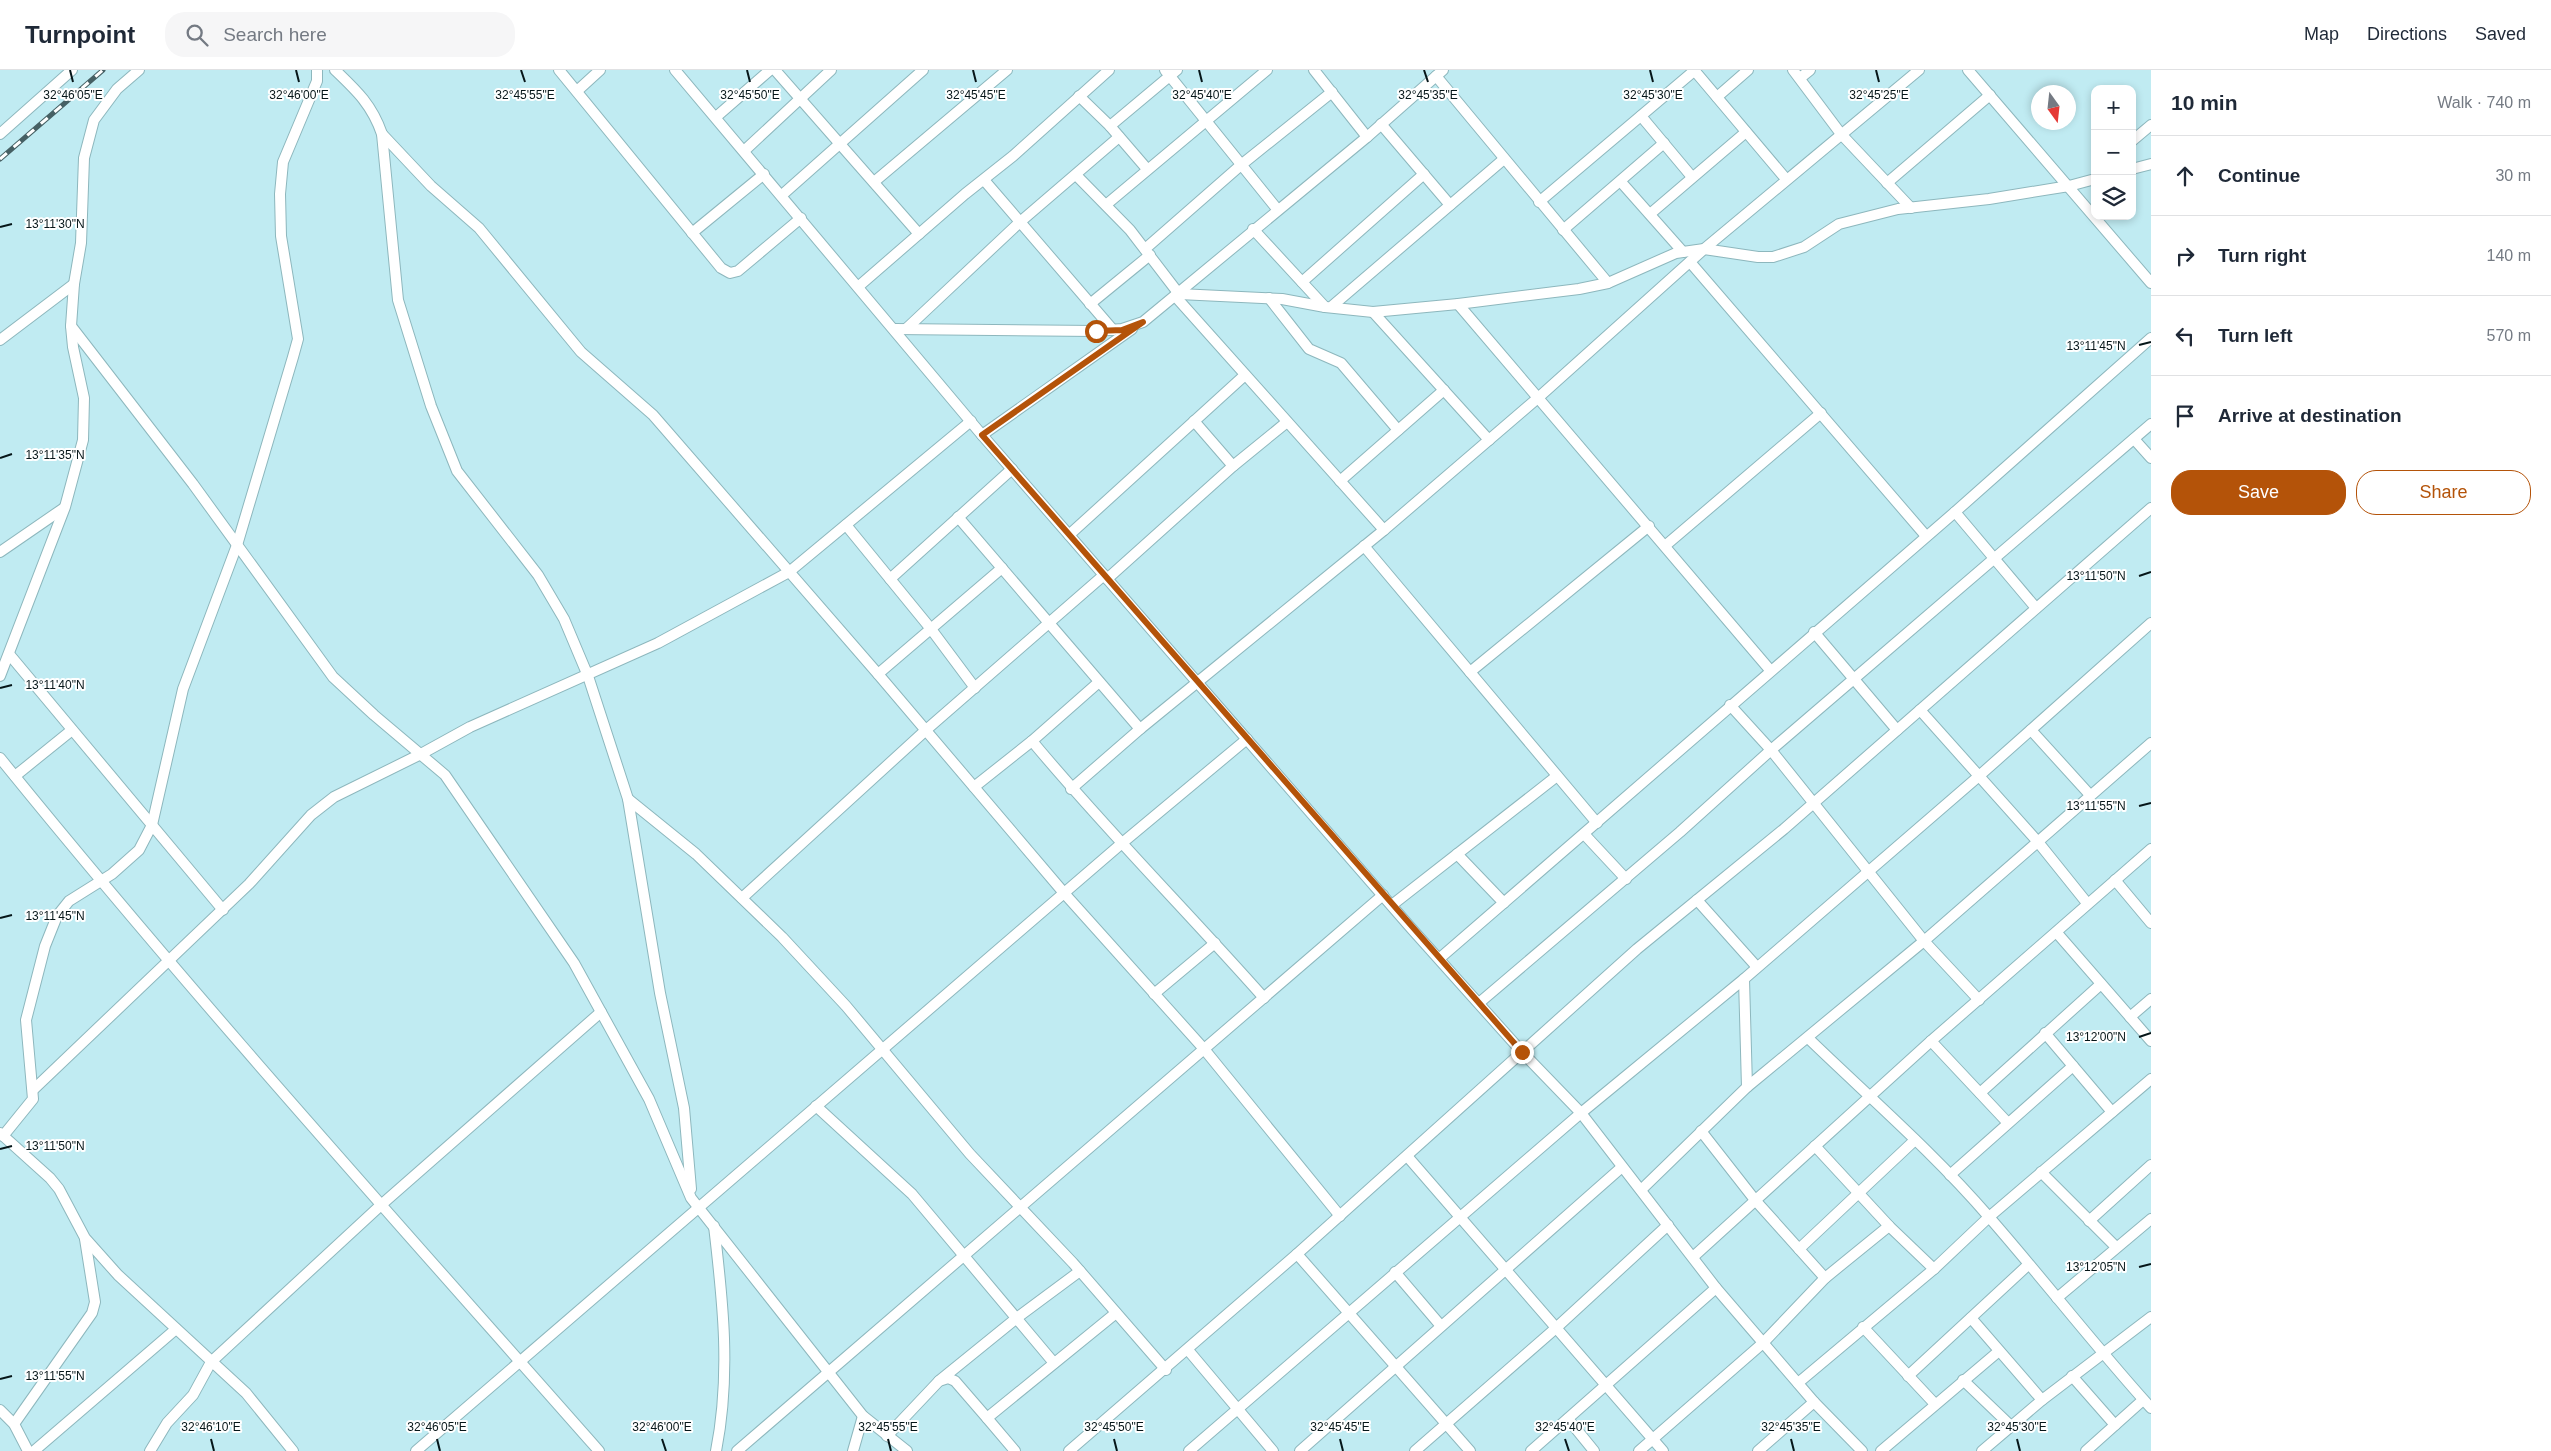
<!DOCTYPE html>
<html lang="en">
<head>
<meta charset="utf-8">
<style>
  :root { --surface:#fff; --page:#f6f6f7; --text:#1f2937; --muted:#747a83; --line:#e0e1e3; --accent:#b45309 }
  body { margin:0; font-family:Arial,sans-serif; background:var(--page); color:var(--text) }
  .controls { position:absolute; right:15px; top:15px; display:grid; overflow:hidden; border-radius:10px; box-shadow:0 2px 8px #0003 }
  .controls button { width:45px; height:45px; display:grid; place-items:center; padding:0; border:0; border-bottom:1px solid var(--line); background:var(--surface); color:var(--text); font:25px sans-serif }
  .compass { position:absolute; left:2031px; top:15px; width:45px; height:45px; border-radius:50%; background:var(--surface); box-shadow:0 2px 8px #0003; rotate:165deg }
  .stop { position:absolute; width:15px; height:15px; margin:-11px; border:4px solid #b45309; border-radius:50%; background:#fff }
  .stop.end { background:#b45309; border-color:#fff; box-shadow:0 1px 5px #0008 }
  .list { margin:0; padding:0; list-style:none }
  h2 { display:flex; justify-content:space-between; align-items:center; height:65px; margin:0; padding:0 20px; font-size:21px }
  h2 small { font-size:16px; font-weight:400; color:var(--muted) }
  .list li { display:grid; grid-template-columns:32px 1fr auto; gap:15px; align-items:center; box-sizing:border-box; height:80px; padding:0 20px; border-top:1px solid var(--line) }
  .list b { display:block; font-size:19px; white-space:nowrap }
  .list em { font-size:16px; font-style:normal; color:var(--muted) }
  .actions { display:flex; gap:10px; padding:15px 20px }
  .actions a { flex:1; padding:11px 0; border:1px solid var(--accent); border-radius:20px; text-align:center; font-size:18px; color:var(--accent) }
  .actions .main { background:var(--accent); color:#fff }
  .icon { flex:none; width:28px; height:28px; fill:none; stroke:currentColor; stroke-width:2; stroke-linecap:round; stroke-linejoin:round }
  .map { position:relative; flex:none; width:2151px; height:1381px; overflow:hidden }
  header { display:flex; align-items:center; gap:30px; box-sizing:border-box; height:70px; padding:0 25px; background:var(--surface); border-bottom:1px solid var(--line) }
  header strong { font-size:24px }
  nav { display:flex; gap:28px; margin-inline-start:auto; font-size:18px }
  .search { width:350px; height:45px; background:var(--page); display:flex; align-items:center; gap:12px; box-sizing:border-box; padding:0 18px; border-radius:20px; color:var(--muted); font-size:19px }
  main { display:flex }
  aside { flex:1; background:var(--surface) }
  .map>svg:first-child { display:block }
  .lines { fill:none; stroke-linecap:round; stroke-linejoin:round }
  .minor-casing { stroke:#8db7bd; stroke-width:12 }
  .minor { stroke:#fff; stroke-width:10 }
  .rail-casing { stroke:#466064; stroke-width:5 }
  .rail { stroke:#fff; stroke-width:3; stroke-dasharray:9; stroke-linecap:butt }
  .route { stroke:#b45309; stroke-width:6 }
  .ticks { fill:none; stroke:#061619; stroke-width:2 }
  .ticks-label { font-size:12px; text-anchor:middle; fill:#061619; stroke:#fff; stroke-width:4; stroke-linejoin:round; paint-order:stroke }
</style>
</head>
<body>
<header>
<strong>Turnpoint</strong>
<div class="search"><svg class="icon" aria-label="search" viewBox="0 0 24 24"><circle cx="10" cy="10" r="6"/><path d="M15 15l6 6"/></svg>Search here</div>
<nav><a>Map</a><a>Directions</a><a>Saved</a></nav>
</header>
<main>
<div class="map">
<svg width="2151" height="1381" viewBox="0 0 2151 1381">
  <rect width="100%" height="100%" fill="#c0ebf2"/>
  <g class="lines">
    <defs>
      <g id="minor">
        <path d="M335 0C357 21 372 35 382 64L398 230 431 336 457 401 538 505 564 549 588 606 628 729 660 923 684 1038 691 1119"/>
        <polyline points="559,0 721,198 730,203 738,201 801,148"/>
        <polyline points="675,0 982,365 1411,858 1522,982 1581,1043 1716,1218 1814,1332 1862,1381"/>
        <polyline points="775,0 919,164"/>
        <polyline points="1165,0 1277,139"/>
        <polyline points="1314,0 1367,67"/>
        <polyline points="1694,0 1786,109"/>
        <polyline points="1793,0 1841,64 1911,138"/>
        <polyline points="1968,0 2151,213"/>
        <polyline points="1436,6 1608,213"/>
        <polyline points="1800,8 1810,0"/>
        <polyline points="577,21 600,0"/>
        <polyline points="1079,26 1110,56 1147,99"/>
        <polyline points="1717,27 1748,0"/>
        <polyline points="1641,46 1692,107"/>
        <polyline points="716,47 770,0"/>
        <polyline points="1381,54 1450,135"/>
        <polyline points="1110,56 1177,0"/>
        <polyline points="0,64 72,0"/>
        <polyline points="382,64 431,116 479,158 581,282 653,345 878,604 1064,823 1204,979 1340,1146"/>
        <polyline points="2132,71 2151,55"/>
        <polyline points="744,81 831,0"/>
        <polyline points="2132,99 2151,94"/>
        <polyline points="1076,105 1130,160 1179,224"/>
        <polyline points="984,110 1113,260"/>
        <polyline points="874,112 1007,0"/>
        <polyline points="1621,112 1683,182"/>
        <polyline points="1887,113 1990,25"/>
        <polyline points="782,125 923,0"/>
        <polyline points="1539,132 1694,1"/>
        <polyline points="1107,134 1267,0"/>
        <polyline points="1650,144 1746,62"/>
        <polyline points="1253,159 1325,237"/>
        <polyline points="1563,160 1664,73"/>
        <polyline points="692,163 764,104"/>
        <polyline points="1145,179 1241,95 1332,22"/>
        <polyline points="1690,192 1926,466"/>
        <polyline points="1302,212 1424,104"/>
        <polyline points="859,216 965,124 1013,86 1109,0"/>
        <polyline points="1179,224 1282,229 1325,237 1373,242 1458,234 1579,219 1608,213 1676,183 1704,179 1758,187 1773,187 1804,177 1839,154 1898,139 1989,129 2069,116 2095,109"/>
        <polyline points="1175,226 1384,460"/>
        <polyline points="1269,228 1309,279 1341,293 1398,360"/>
        <polyline points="1090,234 1150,185"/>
        <polyline points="1458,234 1770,600"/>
        <polyline points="1331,237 1504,89"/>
        <polyline points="1373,242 1489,370"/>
        <polyline points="71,256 193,414 333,607 374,645 445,705 574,893 649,1029 691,1128 863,1346 907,1381"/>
        <polyline points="895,259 1096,261 1122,259 1143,252 1367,67 1443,0"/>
        <polyline points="906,259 1020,152 1119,67"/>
        <polyline points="0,270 74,214"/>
        <polyline points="1194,351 1233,396"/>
        <polyline points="982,365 1132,259"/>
        <polyline points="2134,369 2151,388"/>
        <polyline points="1340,411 1444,320"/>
        <polyline points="1955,442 2036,538"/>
        <polyline points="958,447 1140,659"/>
        <polyline points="846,455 931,559 975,618"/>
        <polyline points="1069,465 1245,305"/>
        <polyline points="1666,475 1821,343"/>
        <polyline points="1364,476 1597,753"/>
        <polyline points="0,482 64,438"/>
        <polyline points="890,509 1012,399"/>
        <polyline points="1107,509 1233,396 1287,352"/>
        <polyline points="1814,562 1897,660"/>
        <polyline points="9,584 223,840"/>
        <polyline points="1470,602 1649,456"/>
        <polyline points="878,604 1002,498"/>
        <polyline points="0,606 65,437 83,370 84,328 73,277 71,256 74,214 81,173 84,88 94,50 117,19 139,0"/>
        <polyline points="1730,635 1771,680 1924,871 1979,930"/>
        <polyline points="1920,640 2038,772 2087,833"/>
        <polyline points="2031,660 2090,725"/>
        <path d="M1032 671C1106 760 1187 841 1264 928"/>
        <path d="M0 688C192 925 397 1152 599 1381"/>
        <polyline points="15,706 72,660"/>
        <polyline points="974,717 1032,671 1099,612"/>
        <polyline points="1071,719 1140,659 1384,460 1539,327 1704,179 1919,0"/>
        <polyline points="628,729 696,784 782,867 846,936 970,1084 1073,1193 1166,1300"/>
        <polyline points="1584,764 1626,809"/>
        <polyline points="1457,784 1504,833"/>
        <polyline points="2115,810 2151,853"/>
        <polyline points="742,828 926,660 1104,505"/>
        <polyline points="1697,830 1756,896"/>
        <polyline points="1392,835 1557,706"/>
        <polyline points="2057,863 2151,971"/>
        <polyline points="1440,888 1955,442 2151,268"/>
        <polyline points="1154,924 1215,873"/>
        <polyline points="1479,933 1680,762 1771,680 2151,354"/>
        <polyline points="2130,947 2151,929"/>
        <polyline points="2045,963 2112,1042"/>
        <path d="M1808 968C1869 1027 1934 1083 1989 1147 2044 1210 2095 1276 2151 1338"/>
        <polyline points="1931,971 2007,1052"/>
        <polyline points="1747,1017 1924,871 2151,673"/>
        <polyline points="34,1019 249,814 311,745 334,727 421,684 470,657 658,573 789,502 971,351"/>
        <polyline points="1980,1023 2101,914"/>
        <polyline points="816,1036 912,1124 1054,1293"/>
        <polyline points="1701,1061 1755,1130 1825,1208"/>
        <polyline points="0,1063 50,1108 59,1119 85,1168 118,1205 246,1323 293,1381"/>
        <polyline points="3,1066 33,1029 26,950 45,876 57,846 69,831 112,804 139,780 152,755 183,619 237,475 293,287 298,269 281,166 280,124 283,92 317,11 317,0"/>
        <polyline points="1815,1076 1889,1156 1934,1199"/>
        <polyline points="1407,1086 1663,1381"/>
        <polyline points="2041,1102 2116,1177"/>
        <polyline points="1950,1105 2073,996"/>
        <polyline points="1641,1120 1747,1017 1744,909 1979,706 2151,553"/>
        <polyline points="2089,1151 2151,1095"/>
        <path d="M714 1156C723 1232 731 1305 716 1381"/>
        <polyline points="1799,1179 1915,1070"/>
        <polyline points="1297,1184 1470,1381"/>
        <polyline points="1693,1187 1931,971 2151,779"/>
        <polyline points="1395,1202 1441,1256"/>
        <polyline points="2057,1228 2151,1149"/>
        <polyline points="1971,1248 2042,1330"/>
        <polyline points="1863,1257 1934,1333"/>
        <polyline points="1188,1280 1273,1381"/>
        <polyline points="1908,1306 2028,1195"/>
        <polyline points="2072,1306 2115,1355"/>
        <polyline points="1963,1310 2011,1356"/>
        <polyline points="939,1311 1018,1247 1080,1201"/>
        <polyline points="1798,1313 1934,1199 1989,1147 2151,1009"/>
        <polyline points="0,1340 14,1354 28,1381"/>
        <polyline points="1568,1349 1594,1381"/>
        <polyline points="14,1354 92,1243 95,1232 85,1169"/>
        <polyline points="887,1366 939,1311 948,1308 955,1311 987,1348"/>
        <polyline points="34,1381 176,1259"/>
        <polyline points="150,1381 167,1353 193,1325 211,1292 381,1135 601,942"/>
        <polyline points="416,1381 1121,774 1247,669"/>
        <polyline points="737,1381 1383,825"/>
        <polyline points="853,1381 863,1346"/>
        <polyline points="1015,1381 987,1348 1116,1243"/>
        <polyline points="1069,1381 1297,1184 1637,879 1784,759 2151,438"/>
        <polyline points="1189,1381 1581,1043 1744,909"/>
        <polyline points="1300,1381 1622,1097"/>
        <polyline points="1415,1381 1556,1258 1668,1155"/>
        <polyline points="1531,1381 1716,1218"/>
        <polyline points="1639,1381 1763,1273 1825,1208 1889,1156"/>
        <polyline points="1758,1381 1814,1332"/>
        <polyline points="1881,1381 1999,1281"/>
        <polyline points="1982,1381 2042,1330 2151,1247"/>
        <polyline points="2086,1381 2143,1330"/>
      </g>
    </defs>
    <!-- minor casing -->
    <use href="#minor" class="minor-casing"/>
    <!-- minor -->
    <use href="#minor" class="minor"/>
    <defs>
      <polyline id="rail" points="0,89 103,0"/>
    </defs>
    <!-- rail casing -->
    <use href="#rail" class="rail-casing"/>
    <!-- rail -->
    <use href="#rail" class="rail"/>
  </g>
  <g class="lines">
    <!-- route -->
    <polyline class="route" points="1096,261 1122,260 1143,252 982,365 1522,982"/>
  </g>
  <!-- ticks -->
  <path class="ticks" d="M70 0 73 12M296 0 299 12M521 0 525 12M747 0 750 12M973 0 976 12M1199 0 1202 12M1424 0 1428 12M1650 0 1653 12M1876 0 1879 12M0 157 12 154M2139 275 2151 272M0 388 12 384M2139 506 2151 502M0 618 12 615M2139 736 2151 733M0 848 12 845M2139 967 2151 963M0 1079 12 1076M2139 1197 2151 1194M0 1309 12 1306M211 1369 214 1381M437 1369 440 1381M662 1369 666 1381M888 1369 891 1381M1114 1369 1117 1381M1340 1369 1343 1381M1565 1369 1569 1381M1791 1369 1794 1381M2017 1369 2020 1381"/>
  <g class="ticks-label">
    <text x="73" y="29">32°46'05"E</text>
    <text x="299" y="29">32°46'00"E</text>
    <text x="525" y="29">32°45'55"E</text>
    <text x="750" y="29">32°45'50"E</text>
    <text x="976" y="29">32°45'45"E</text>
    <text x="1202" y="29">32°45'40"E</text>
    <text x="1428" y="29">32°45'35"E</text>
    <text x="1653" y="29">32°45'30"E</text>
    <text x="1879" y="29">32°45'25"E</text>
    <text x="55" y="158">13°11'30"N</text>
    <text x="2096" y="280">13°11'45"N</text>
    <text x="55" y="389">13°11'35"N</text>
    <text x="2096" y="510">13°11'50"N</text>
    <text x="55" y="619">13°11'40"N</text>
    <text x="2096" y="740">13°11'55"N</text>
    <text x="55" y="850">13°11'45"N</text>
    <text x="2096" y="971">13°12'00"N</text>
    <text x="55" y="1080">13°11'50"N</text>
    <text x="2096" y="1201">13°12'05"N</text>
    <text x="55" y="1310">13°11'55"N</text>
    <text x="211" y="1361">32°46'10"E</text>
    <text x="437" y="1361">32°46'05"E</text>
    <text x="662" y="1361">32°46'00"E</text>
    <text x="888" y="1361">32°45'55"E</text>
    <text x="1114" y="1361">32°45'50"E</text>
    <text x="1340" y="1361">32°45'45"E</text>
    <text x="1565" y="1361">32°45'40"E</text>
    <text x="1791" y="1361">32°45'35"E</text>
    <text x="2017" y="1361">32°45'30"E</text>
  </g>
</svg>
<div class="controls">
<button>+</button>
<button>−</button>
<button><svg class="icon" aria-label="layers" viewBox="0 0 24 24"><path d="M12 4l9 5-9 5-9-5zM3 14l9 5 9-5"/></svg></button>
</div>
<svg class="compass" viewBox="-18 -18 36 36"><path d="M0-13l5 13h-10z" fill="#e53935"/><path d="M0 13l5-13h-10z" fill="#747a83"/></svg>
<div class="stop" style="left:1096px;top:261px"></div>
<div class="stop end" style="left:1522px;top:982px"></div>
</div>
<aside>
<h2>10 min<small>Walk · 740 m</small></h2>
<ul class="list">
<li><svg class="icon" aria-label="ahead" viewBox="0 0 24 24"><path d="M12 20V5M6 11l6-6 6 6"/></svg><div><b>Continue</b></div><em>30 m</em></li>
<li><svg class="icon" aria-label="right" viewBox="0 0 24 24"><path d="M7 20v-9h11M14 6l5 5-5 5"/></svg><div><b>Turn right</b></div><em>140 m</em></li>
<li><svg class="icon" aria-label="left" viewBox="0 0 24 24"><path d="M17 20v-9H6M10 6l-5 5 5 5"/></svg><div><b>Turn left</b></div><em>570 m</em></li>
<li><svg class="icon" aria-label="arrive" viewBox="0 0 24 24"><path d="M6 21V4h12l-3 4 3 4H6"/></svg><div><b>Arrive at destination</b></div></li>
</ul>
<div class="actions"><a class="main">Save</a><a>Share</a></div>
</aside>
</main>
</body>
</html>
